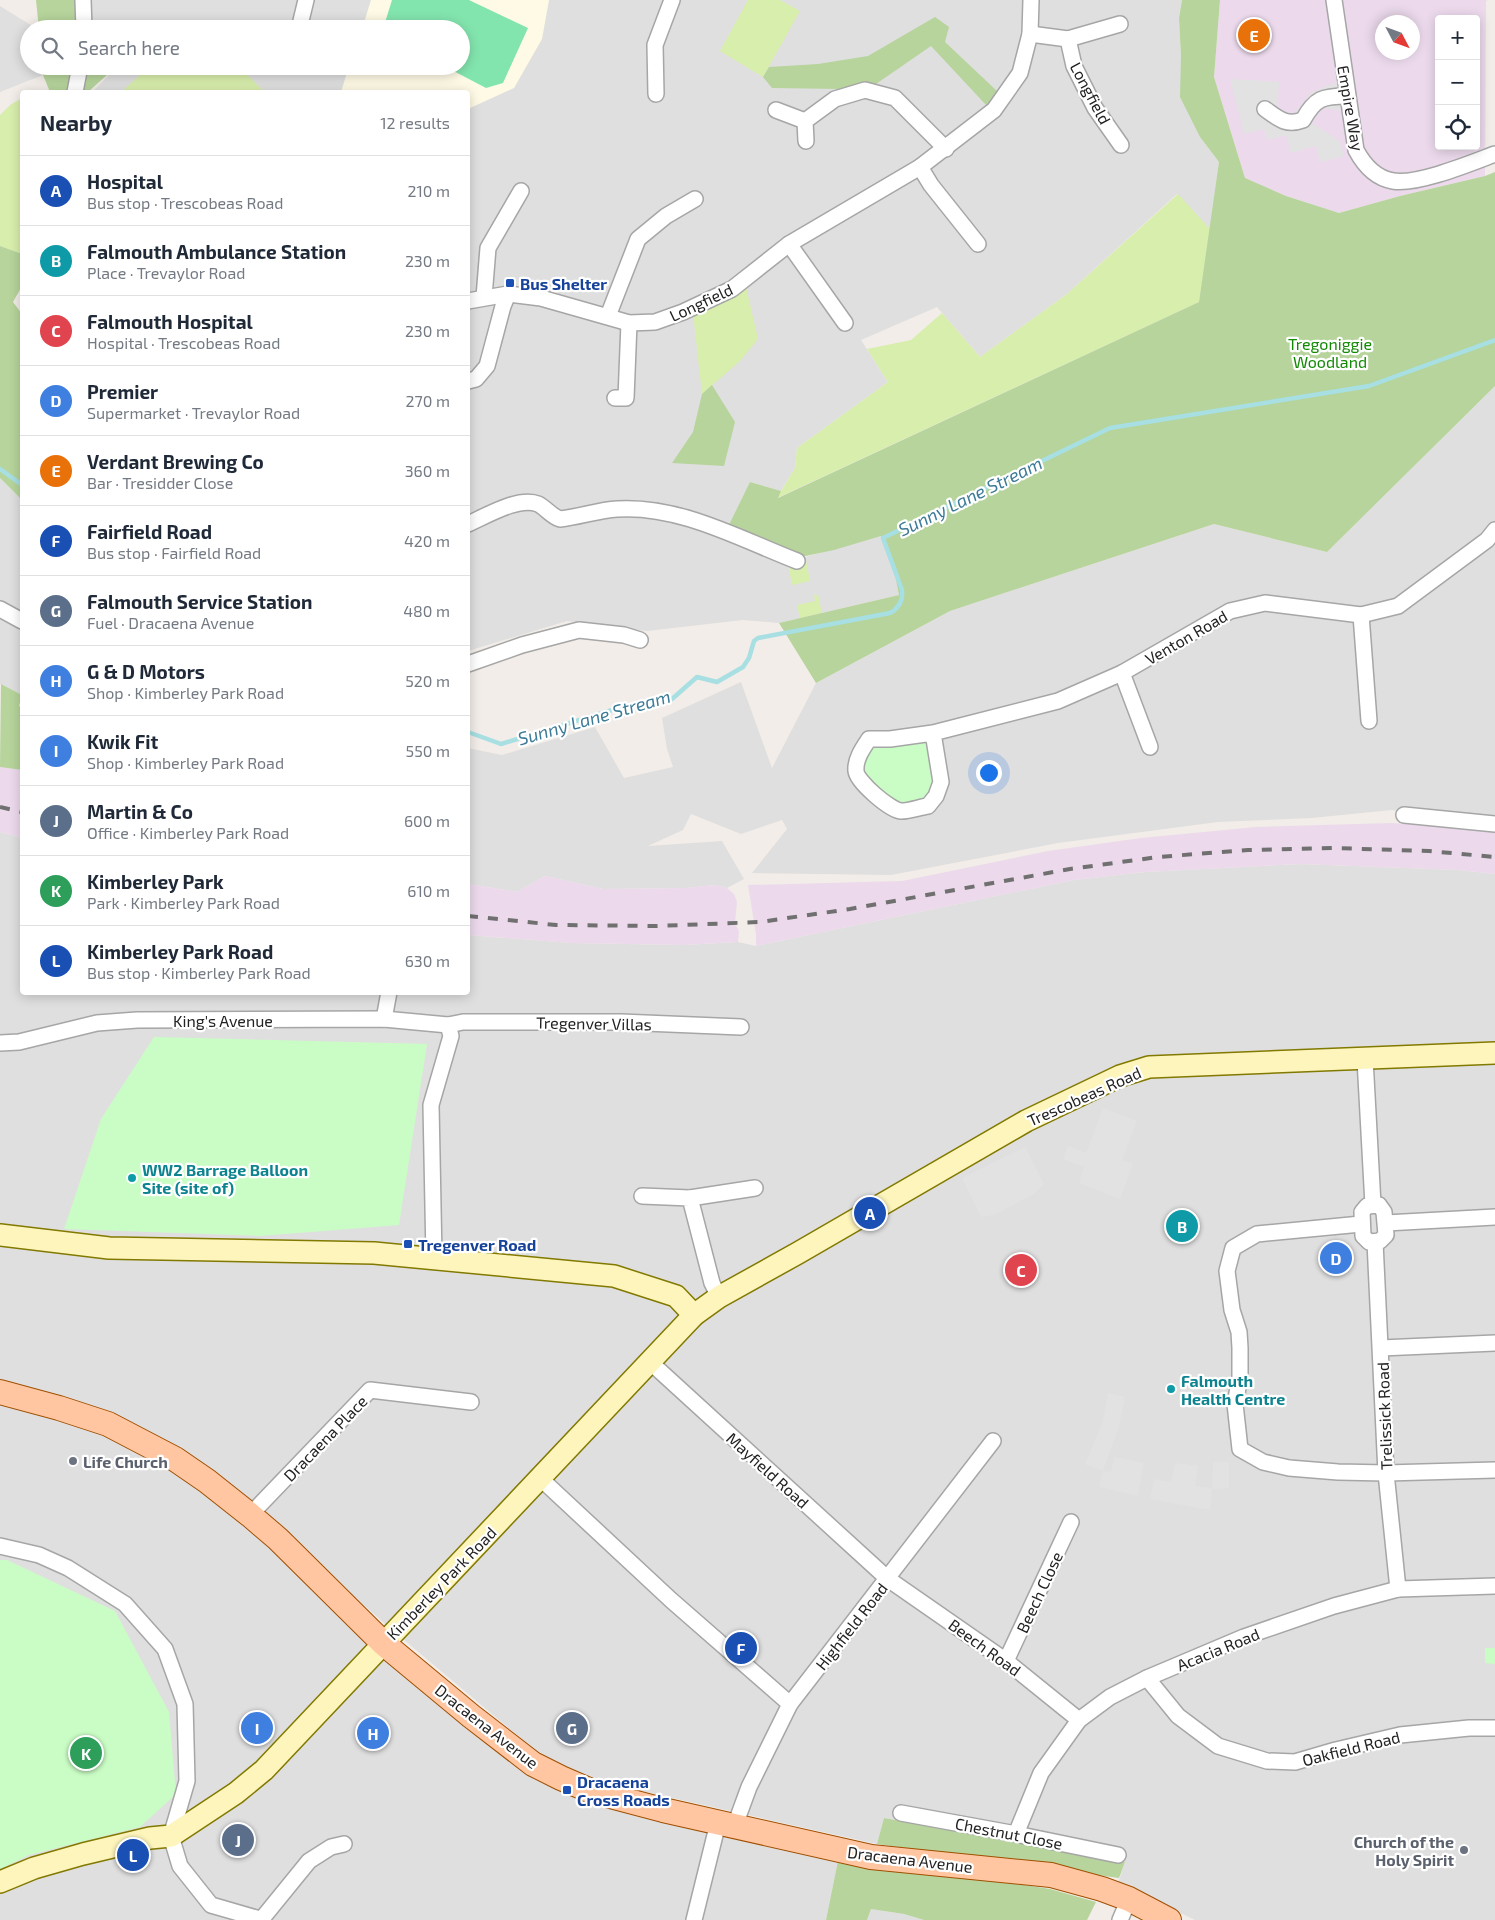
<!DOCTYPE html>
<html lang="en">
<head>
<meta charset="utf-8">
<style>
  :root { --surface:#fff; --page:#f2f2f3; --text:#1f2937; --muted:#747a83; --line:#e0e1e3; --accent:#d93025 }
  body { margin:0; font-family:"Exo 2",sans-serif; background:var(--page); color:var(--text) }
  .controls { position:absolute; right:15px; top:15px; display:grid; overflow:hidden; border-radius:5px; box-shadow:0 2px 12px #0003 }
  .controls button { width:45px; height:45px; display:grid; place-items:center; padding:0; border:0; border-bottom:1px solid var(--line); background:var(--surface); color:var(--text); font:25px sans-serif }
  .compass { position:absolute; left:1375px; top:15px; width:45px; height:45px; border-radius:50%; background:var(--surface); box-shadow:0 2px 12px #0003; rotate:131deg }
  .you { position:absolute; left:988px; top:772px; width:18px; height:18px; margin:-12px; border:4px solid #fff; border-radius:50%; background:#1a73e8; box-shadow:0 0 0 8px #1a73e833 }
  .badge { display:grid; place-items:center; width:32px; height:32px; border-radius:50%; background:var(--accent); color:#fff; font-size:16px; font-weight:700 }
  .pin { position:absolute; translate:-50% -50%; border:2px solid #fff; box-shadow:0 1px 5px #0006 }
  .list { margin:0; padding:0; list-style:none }
  h2 { display:flex; justify-content:space-between; align-items:center; height:65px; margin:0; padding:0 20px; font-size:21px }
  h2 small { font-size:16px; font-weight:400; color:var(--muted) }
  .list li { display:grid; grid-template-columns:32px 1fr auto; gap:15px; align-items:center; box-sizing:border-box; height:70px; padding:0 20px; border-top:1px solid var(--line) }
  .list b { display:block; font-size:19px; white-space:nowrap }
  .list p { margin:0; font-size:16px; white-space:nowrap; color:var(--muted) }
  .list em { font-size:16px; font-style:normal; color:var(--muted) }
  .icon { flex:none; width:28px; height:28px; fill:none; stroke:currentColor; stroke-width:2; stroke-linecap:round; stroke-linejoin:round }
  .map { position:relative; flex:none; width:1495px; height:1920px; overflow:hidden }
  .search { position:absolute; background:var(--surface); box-shadow:0 2px 12px #0003; left:20px; top:20px; width:450px; height:55px; display:flex; align-items:center; gap:12px; box-sizing:border-box; padding:0 18px; border-radius:28px; color:var(--muted); font-size:19px }
  .panel { position:absolute; background:var(--surface); box-shadow:0 2px 12px #0003; left:20px; top:90px; width:450px; height:905px; border-radius:5px }
  .map>svg:first-child { display:block }
  .residential { fill:#e0dfdf }
  .industrial { fill:#ecdaec; fill-rule:evenodd }
  .education { fill:#fffae5 }
  .grass { fill:#d8eeac }
  .forest { fill:#b6d49b }
  .park { fill:#cafdc5 }
  .pitch { fill:#83e5ae }
  .parking { fill:#e2e2e2 }
  .lines { fill:none; stroke-linecap:round; stroke-linejoin:round }
  .stream { stroke:#a7dfe2; stroke-width:4.5 }
  .street-casing { stroke:#a6a6a6; stroke-width:18 }
  .secondary-casing { stroke:#827900; stroke-width:24 }
  .primary-casing { stroke:#a04f00; stroke-width:26 }
  .street { stroke:#fff; stroke-width:15 }
  .secondary { stroke:#fdf5bb; stroke-width:21 }
  .primary { stroke:#ffc6a1; stroke-width:24 }
  .rail { stroke:#707070; stroke-width:4; stroke-dasharray:10 10; stroke-linecap:butt }
  .transit-dot { fill:#1a4fb4; stroke:#fff; stroke-width:2 }
  .culture-dot { fill:#0f9aa8; stroke:#fff; stroke-width:2 }
  .worship-dot { fill:#6b7280; stroke:#fff; stroke-width:2 }
  .labels { text-anchor:middle; dominant-baseline:central; stroke-width:4.5; stroke-linejoin:round; paint-order:stroke }
  .street-label { font-size:16px; fill:#222; stroke:#fff }
  .transit-label { font-size:16px; font-weight:bold; fill:#164399; stroke:#fff; text-anchor:start }
  .park-label { font-size:16px; fill:#128a05; stroke:#fff }
  .culture-label { font-size:16px; font-weight:bold; fill:#0d838f; stroke:#fff; text-anchor:start }
  .worship-label { font-size:16px; font-weight:bold; fill:#5b616d; stroke:#fff; text-anchor:start }
  .water-label { font-size:18px; font-style:italic; fill:#3c7a97; stroke:#fff }
</style>
</head>
<body>
<div class="map">
<svg width="1495" height="1920" viewBox="0 0 1495 1920">
  <rect width="100%" height="100%" fill="#f2ede8"/>
  <!-- residential -->
  <g class="residential">
    <polygon points="79,0 1182,0 1179,18 1181,56 1200,137 1219,162 1210,229 1177,194 1067,294 980,357 937,307 861,340 888,382 797,448 795,468 781,491 750,482 805,557 881,536 894,570 899,595 779,623 743,620 647,631 567,621 468,651 468,92 92,92 118,66 461,66 461,29 79,29"/>
    <polygon points="0,6 37,29 29,29 29,66 42,66 43,75 0,92"/>
    <polygon points="1495,386 1495,823 1392,810 1312,818 1218,822 1058,843 891,875 752,873 787,829 782,820 741,834 691,814 683,830 648,846 722,841 744,879 727,888 715,885 687,888 603,889 545,876 517,892 468,884 468,748 502,755 595,727 624,778 673,767 667,749 662,718 741,682 772,768 816,683 950,611 1214,524 1327,552"/>
    <polygon points="0,478 22,500 22,695 1,684 0,685"/>
    <polygon points="0,832 22,838 22,992 468,992 468,935 571,943 684,945 738,942 756,946 1074,880 1145,872 1300,864 1459,870 1495,874 1495,1920 1195,1920 1118,1883 1125,1862 884,1818 877,1844 592,1780 538,1753 384,1623 246,1500 0,1386"/>
    <polygon points="0,1399 86,1423 162,1460 247,1523 556,1783 839,1856 826,1920 0,1920"/>
    <polygon points="871,1909 904,1914 924,1920 867,1920"/>
  </g>
  <!-- industrial -->
  <g class="industrial">
    <path d="M1220 0H1488L1486 1 1485 176 1400 196 1339 213 1286 196 1245 178 1214 77ZM1439 19H1476V146H1439ZM1382 22H1412V52H1382Z"/>
    <polygon points="0,767 22,770 22,838 0,832"/>
    <polygon points="1391,823 1495,829 1495,874 1459,870 1300,864 1145,872 1074,880 756,946 756,934 748,885 902,881 1048,851 1141,838 1256,827"/>
    <polygon points="545,876 603,889 687,888 715,885 727,888 734,894 737,902 735,923 739,931 738,942 684,945 571,943 468,935 468,884 517,892"/>
  </g>
  <!-- education -->
  <polygon class="education" points="371,0 549,0 542,39 514,88 468,109 468,92 341,92 349,66 461,66 461,29 362,29"/>
  <!-- grass -->
  <g class="grass">
    <polygon points="748,0 780,0 800,11 763,77 720,51"/>
    <polygon points="150,66 238,66 265,92 121,92"/>
    <polygon points="22,98 22,254 0,246 0,115 10,105"/>
    <polygon points="1178,194 1210,229 1199,302 777,498 795,468 797,448 888,382 867,349 911,340 942,313 980,357 1067,294"/>
    <polygon points="746,287 758,339 740,361 702,394 693,313"/>
    <polygon points="806,560 810,581 792,585 788,564"/>
    <polygon points="814,595 818,595 822,613 800,618 797,605 815,601"/>
  </g>
  <!-- forest -->
  <g class="forest">
    <polygon points="36,0 79,0 79,29 39,29"/>
    <polygon points="1182,0 1220,0 1214,77 1245,178 1286,196 1339,213 1400,196 1485,176 1495,172 1495,386 1327,552 1214,524 950,611 816,683 779,623 899,595 894,570 881,536 834,550 796,558 726,531 750,482 781,491 778,498 1199,302 1219,162 1200,137 1180,97 1181,56 1179,18"/>
    <polygon points="935,17 949,27 945,42 998,92 987,106 931,46 876,84 840,89 772,88 763,77 769,67 818,64 868,56"/>
    <polygon points="42,66 117,66 88,92 50,92 43,75"/>
    <polygon points="0,246 22,254 22,286 13,302 22,314 22,500 0,478"/>
    <polygon points="712,385 735,422 724,466 672,463 693,432 702,394"/>
    <polygon points="1,684 22,695 19,706 22,708 22,770 0,767"/>
    <polygon points="884,1818 1125,1862 1119,1878 877,1844"/>
    <polygon points="839,1856 1050,1889 1096,1902 1087,1920 924,1920 904,1914 871,1909 867,1920 826,1920"/>
  </g>
  <!-- park -->
  <g class="park">
    <polygon points="926,740 935,782 924,801 900,804 889,800 861,769 871,743"/>
    <polygon points="154,1037 427,1044 399,1225 260,1236 64,1229 101,1119"/>
    <polygon points="0,1560 7,1560 115,1611 169,1712 176,1794 140,1827 29,1855 0,1869"/>
    <polygon points="1485,1648 1495,1648 1495,1664 1485,1663"/>
  </g>
  <!-- pitch -->
  <polygon class="pitch" points="392,0 469,0 528,28 503,83 486,88 444,66 461,66 461,29 383,29"/>
  <!-- parking -->
  <g class="parking">
    <polygon points="1230,79 1279,82 1277,112 1294,114 1311,93 1336,82 1340,111 1320,107 1310,122 1340,141 1344,156 1320,162 1316,146 1291,153 1286,135 1267,140 1264,129 1244,134"/>
    <polygon points="1103,1108 1137,1121 1122,1160 1133,1164 1120,1199 1079,1183 1084,1167 1063,1159 1068,1146 1086,1153"/>
    <polygon points="1025,1147 1044,1184 1034,1194 994,1215 981,1217 962,1178"/>
    <polygon points="1108,1393 1125,1397 1119,1427 1103,1471 1111,1472 1114,1457 1144,1463 1138,1496 1099,1487 1103,1471 1085,1464 1103,1421"/>
    <polygon points="1213,1462 1229,1462 1229,1488 1212,1489 1210,1510 1150,1499 1154,1479 1171,1482 1175,1463 1198,1466 1195,1486 1212,1488"/>
  </g>
  <g class="lines">
    <!-- stream -->
    <g class="stream">
      <polyline points="0,469 22,485"/>
      <path d="M468 732 501 744 622 707 672 699 697 677 717 682 743 667 749 658 754 641 758 638 890 613C899 608 903 600 902 590L883 538 1110 428 1369 386 1495 340"/>
    </g>
    <defs>
      <g id="street">
        <polyline points="83,0 84,29"/>
        <path d="M1334 0 1356 150C1364 165 1375 178 1393 181 1418 185 1471 163 1495 154"/>
        <polyline points="299,29 306,0"/>
        <polyline points="1030,34 1068,39 1120,24"/>
        <polyline points="1068,39 1074,66 1095,108 1121,145"/>
        <polyline points="75,92 80,66"/>
        <polyline points="656,94 655,45 672,0"/>
        <path d="M1265 109C1279 119 1286 126 1303 120 1315 98 1323 96 1347 96"/>
        <polyline points="776,110 805,121"/>
        <polyline points="806,141 805,121 835,99 865,90 895,98 946,149"/>
        <polyline points="920,167 931,185 978,244"/>
        <polyline points="789,244 845,323"/>
        <polyline points="484,297 488,248 521,191"/>
        <polyline points="468,301 508,294 541,298 629,323 655,322 683,312 732,289 789,244 920,167 994,110 1020,73 1030,34 1031,0"/>
        <polyline points="608,316 638,239 666,216 695,199"/>
        <polyline points="468,381 476,379 487,366 503,306 508,294"/>
        <polyline points="615,398 626,398 629,323"/>
        <path d="M468 524C486 516 519 496 538 504 546 508 551 516 560 519 580 517 598 510 617 509 680 505 740 539 797 561"/>
        <polyline points="0,609 22,621"/>
        <polyline points="1361,615 1369,721"/>
        <polyline points="468,664 522,645 579,630 624,635 640,640"/>
        <polyline points="1122,673 1150,747"/>
        <path d="M933 733 890 739H869C863 748 855 759 856 771 857 782 890 810 901 811 910 811 920 807 928 806L936 796 941 782 933 733 1058 701 1122 673 1230 611 1265 603 1361 615 1398 606 1487 540 1495 530"/>
        <polyline points="1404,815 1495,824"/>
        <polyline points="384,1019 389,992"/>
        <polyline points="0,1043 19,1042 97,1023 137,1020 384,1019 448,1025 463,1022 621,1022 741,1027"/>
        <polyline points="1365,1059 1373,1205"/>
        <polyline points="642,1196 690,1198 712,1283 719,1297"/>
        <polyline points="690,1198 755,1188"/>
        <polygon points="1379,1205 1384,1212 1386,1235 1380,1241 1369,1242 1363,1236 1362,1212 1367,1206"/>
        <polyline points="1386,1223 1495,1217"/>
        <polyline points="1361,1224 1257,1234 1233,1248 1227,1271 1232,1310 1239,1332 1240,1348 1240,1377 1235,1404 1240,1449 1263,1462 1289,1468 1338,1472 1386,1473 1495,1470"/>
        <polyline points="1375,1242 1386,1473 1398,1589"/>
        <polyline points="434,1258 431,1105 451,1036 448,1025"/>
        <polyline points="1381,1348 1495,1343"/>
        <polyline points="649,1361 888,1579 1006,1661 1079,1720"/>
        <polyline points="540,1478 671,1600 790,1704"/>
        <polyline points="250,1515 370,1390 471,1402"/>
        <polyline points="0,1546 39,1555 68,1568 125,1604 165,1649 185,1704 187,1781 171,1836 180,1866 211,1905 263,1920"/>
        <polyline points="1006,1661 1071,1522"/>
        <polyline points="1147,1678 1178,1716 1218,1746 1267,1761 1295,1762 1336,1750 1400,1735 1469,1728 1495,1728"/>
        <polyline points="901,1813 1016,1834 1118,1855"/>
        <polyline points="737,1827 738,1817 749,1787 790,1704 993,1441"/>
        <polyline points="1016,1834 1041,1773 1079,1720 1110,1697 1147,1678 1244,1637 1334,1606 1398,1589 1495,1586"/>
        <polyline points="261,1920 309,1861 331,1847 344,1844"/>
        <polyline points="694,1920 718,1823"/>
        <polyline points="1120,1920 1129,1899"/>
      </g>
      <g id="secondary">
        <polyline points="0,1235 109,1248 374,1253 614,1276 676,1296 694,1315"/>
        <polyline points="0,1882 34,1868 83,1854 150,1838 171,1836 236,1793 264,1770 694,1315 719,1297 798,1253 1026,1121 1120,1076 1149,1067 1495,1053"/>
      </g>
      <polyline id="primary" points="0,1392 59,1408 108,1424 175,1459 207,1481 250,1515 278,1539 383,1643 471,1716 533,1764 561,1778 591,1791 663,1810 871,1857 1051,1875 1102,1889 1129,1899 1169,1920"/>
    </defs>
    <!-- street casing -->
    <use href="#street" class="street-casing"/>
    <!-- secondary casing -->
    <use href="#secondary" class="secondary-casing"/>
    <!-- primary casing -->
    <use href="#primary" class="primary-casing"/>
    <!-- street -->
    <use href="#street" class="street"/>
    <!-- secondary -->
    <use href="#secondary" class="secondary"/>
    <!-- primary -->
    <use href="#primary" class="primary"/>
    <!-- rail -->
    <g class="rail">
      <polyline points="0,807 22,812"/>
      <polyline points="468,916 556,925 657,926 760,922 850,909 1070,869 1158,857 1248,850 1332,848 1429,851 1495,857"/>
    </g>
  </g>
  <!-- markers -->
  <g class="transit-dot">
    <rect x="505" y="278" width="10" height="10" rx="2.5"/>
    <rect x="403" y="1239" width="10" height="10" rx="2.5"/>
    <rect x="562" y="1785" width="10" height="10" rx="2.5"/>
  </g>
  <g class="culture-dot">
    <circle cx="132" cy="1178" r="5"/>
    <circle cx="1171" cy="1389" r="5"/>
  </g>
  <g class="worship-dot">
    <circle cx="73" cy="1461" r="5"/>
    <circle cx="1464" cy="1850" r="5"/>
  </g>
  <g class="labels">
    <!-- street labels -->
    <g class="street-label">
      <text transform="translate(1091 93) rotate(62)">Longfield</text>
      <text transform="translate(1351 108) rotate(80)">Empire Way</text>
      <text transform="translate(701 302) rotate(-25)">Longfield</text>
      <text transform="translate(1186 637) rotate(-30)">Venton Road</text>
      <text x="223" y="1020">King's Avenue</text>
      <text transform="translate(594 1023) rotate(1)">Tregenver Villas</text>
      <text transform="translate(1084 1096) rotate(-24)">Trescobeas Road</text>
      <text transform="translate(1384 1416) rotate(-92)">Trelissick Road</text>
      <text transform="translate(325 1438) rotate(-46)">Dracaena Place</text>
      <text transform="translate(768 1470) rotate(42)">Mayfield Road</text>
      <text transform="translate(441 1583) rotate(-46)">Kimberley Park Road</text>
      <text transform="translate(1039 1592) rotate(-65)">Beech Close</text>
      <text transform="translate(851 1626) rotate(-52)">Highfield Road</text>
      <text transform="translate(985 1647) rotate(36)">Beech Road</text>
      <text transform="translate(1218 1649) rotate(-22)">Acacia Road</text>
      <text transform="translate(487 1726) rotate(38)">Dracaena Avenue</text>
      <text transform="translate(1351 1748) rotate(-14)">Oakfield Road</text>
      <text transform="translate(1009 1833) rotate(11)">Chestnut Close</text>
      <text transform="translate(910 1859) rotate(7)">Dracaena Avenue</text>
    </g>
    <!-- transit labels -->
    <g class="transit-label">
      <text x="520" y="283">Bus Shelter</text>
      <text x="418" y="1244">Tregenver Road</text>
      <text x="577" y="1781">Dracaena<tspan x="577" dy="18">Cross Roads</tspan></text>
    </g>
    <!-- park labels -->
    <g class="park-label">
      <text x="1330" y="343">Tregoniggie<tspan x="1330" dy="18">Woodland</tspan></text>
    </g>
    <!-- culture labels -->
    <g class="culture-label">
      <text x="142" y="1169">WW2 Barrage Balloon<tspan x="142" dy="18">Site (site of)</tspan></text>
      <text x="1181" y="1380">Falmouth<tspan x="1181" dy="18">Health Centre</tspan></text>
    </g>
    <!-- worship labels -->
    <g class="worship-label">
      <text x="83" y="1461">Life Church</text>
      <text x="1454" y="1841" text-anchor="end">Church of the<tspan x="1454" dy="18">Holy Spirit</tspan></text>
    </g>
    <!-- water labels -->
    <g class="water-label">
      <text transform="translate(970 496) rotate(-26)">Sunny Lane Stream</text>
      <text transform="translate(594 717) rotate(-16)">Sunny Lane Stream</text>
    </g>
  </g>
</svg>
<div class="controls">
<button>+</button>
<button>−</button>
<button><svg class="icon" aria-label="locate" viewBox="0 0 24 24"><circle cx="12" cy="12" r="6"/><path d="M12 2v4M12 18v4M2 12h4M18 12h4"/></svg></button>
</div>
<svg class="compass" viewBox="-18 -18 36 36"><path d="M0-13l5 13h-10z" fill="#e53935"/><path d="M0 13l5-13h-10z" fill="#747a83"/></svg>
<div class="you"></div>
<div class="pin badge" style="left:870px;top:1213px;background:#1a4fb4">A</div>
<div class="pin badge" style="left:1182px;top:1226px;background:#0f9aa8">B</div>
<div class="pin badge" style="left:1021px;top:1270px;background:#e0444e">C</div>
<div class="pin badge" style="left:1336px;top:1258px;background:#3f7fe0">D</div>
<div class="pin badge" style="left:1254px;top:35px;background:#e8710a">E</div>
<div class="pin badge" style="left:741px;top:1648px;background:#1a4fb4">F</div>
<div class="pin badge" style="left:572px;top:1728px;background:#5c6f8a">G</div>
<div class="pin badge" style="left:373px;top:1733px;background:#3f7fe0">H</div>
<div class="pin badge" style="left:257px;top:1728px;background:#3f7fe0">I</div>
<div class="pin badge" style="left:238px;top:1840px;background:#5c6f8a">J</div>
<div class="pin badge" style="left:86px;top:1753px;background:#2e9e5b">K</div>
<div class="pin badge" style="left:133px;top:1855px;background:#1a4fb4">L</div>
<div class="search"><svg class="icon" aria-label="search" viewBox="0 0 24 24"><circle cx="10" cy="10" r="6"/><path d="M15 15l6 6"/></svg>Search here</div>
<section class="panel">
<h2>Nearby<small>12 results</small></h2>
<ul class="list">
<li><span class="badge" style="background:#1a4fb4">A</span><div><b>Hospital</b><p>Bus stop · Trescobeas Road</p></div><em>210 m</em></li>
<li><span class="badge" style="background:#0f9aa8">B</span><div><b>Falmouth Ambulance Station</b><p>Place · Trevaylor Road</p></div><em>230 m</em></li>
<li><span class="badge" style="background:#e0444e">C</span><div><b>Falmouth Hospital</b><p>Hospital · Trescobeas Road</p></div><em>230 m</em></li>
<li><span class="badge" style="background:#3f7fe0">D</span><div><b>Premier</b><p>Supermarket · Trevaylor Road</p></div><em>270 m</em></li>
<li><span class="badge" style="background:#e8710a">E</span><div><b>Verdant Brewing Co</b><p>Bar · Tresidder Close</p></div><em>360 m</em></li>
<li><span class="badge" style="background:#1a4fb4">F</span><div><b>Fairfield Road</b><p>Bus stop · Fairfield Road</p></div><em>420 m</em></li>
<li><span class="badge" style="background:#5c6f8a">G</span><div><b>Falmouth Service Station</b><p>Fuel · Dracaena Avenue</p></div><em>480 m</em></li>
<li><span class="badge" style="background:#3f7fe0">H</span><div><b>G &amp; D Motors</b><p>Shop · Kimberley Park Road</p></div><em>520 m</em></li>
<li><span class="badge" style="background:#3f7fe0">I</span><div><b>Kwik Fit</b><p>Shop · Kimberley Park Road</p></div><em>550 m</em></li>
<li><span class="badge" style="background:#5c6f8a">J</span><div><b>Martin &amp; Co</b><p>Office · Kimberley Park Road</p></div><em>600 m</em></li>
<li><span class="badge" style="background:#2e9e5b">K</span><div><b>Kimberley Park</b><p>Park · Kimberley Park Road</p></div><em>610 m</em></li>
<li><span class="badge" style="background:#1a4fb4">L</span><div><b>Kimberley Park Road</b><p>Bus stop · Kimberley Park Road</p></div><em>630 m</em></li>
</ul>
</section>
</div>
</body>
</html>
